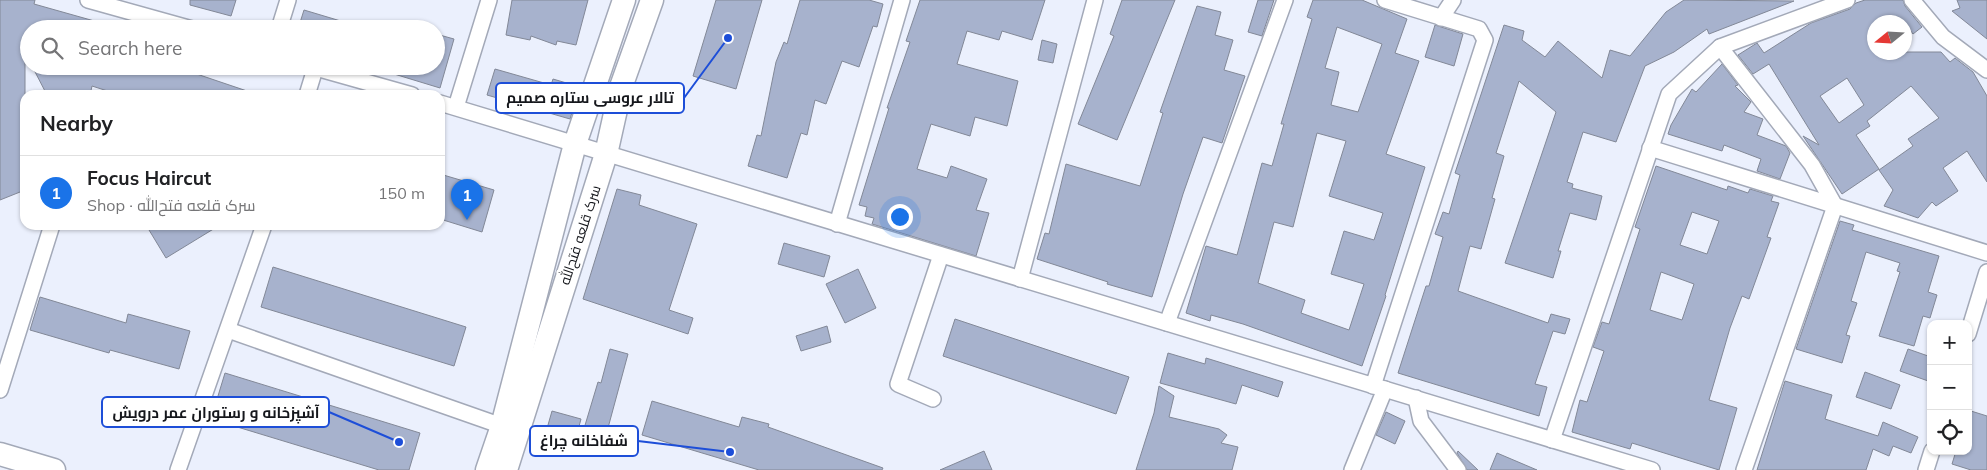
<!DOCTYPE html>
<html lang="en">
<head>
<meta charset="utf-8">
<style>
  :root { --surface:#fff; --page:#f6f6f6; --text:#202124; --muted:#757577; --line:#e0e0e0; --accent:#1a73e8 }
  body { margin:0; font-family:Mulish,Cairo,sans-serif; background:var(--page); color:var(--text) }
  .controls { position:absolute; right:15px; bottom:15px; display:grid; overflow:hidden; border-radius:10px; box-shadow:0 1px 4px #0004 }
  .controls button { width:45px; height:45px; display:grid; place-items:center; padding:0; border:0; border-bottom:1px solid var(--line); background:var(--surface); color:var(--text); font:25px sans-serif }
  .compass { position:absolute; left:1867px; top:15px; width:45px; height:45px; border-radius:50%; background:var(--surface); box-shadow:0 1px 4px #0004; rotate:252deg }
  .you { position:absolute; left:899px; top:216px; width:18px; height:18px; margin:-12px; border:4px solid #fff; border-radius:50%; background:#1a73e8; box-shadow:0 0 0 8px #1a73e833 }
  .badge { display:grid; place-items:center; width:32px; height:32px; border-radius:50%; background:var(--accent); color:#fff; font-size:16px; font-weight:700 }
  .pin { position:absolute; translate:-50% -41px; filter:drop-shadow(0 1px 2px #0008) }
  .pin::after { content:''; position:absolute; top:26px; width:18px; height:15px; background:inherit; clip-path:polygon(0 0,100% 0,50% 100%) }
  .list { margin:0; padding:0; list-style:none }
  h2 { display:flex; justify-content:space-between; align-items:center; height:65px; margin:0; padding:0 20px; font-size:21px }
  h2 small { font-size:16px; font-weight:400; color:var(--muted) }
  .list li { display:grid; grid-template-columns:32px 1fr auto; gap:15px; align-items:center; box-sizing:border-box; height:75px; padding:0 20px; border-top:1px solid var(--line) }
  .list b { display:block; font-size:19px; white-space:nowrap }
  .list p { margin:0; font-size:16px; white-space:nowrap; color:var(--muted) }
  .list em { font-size:16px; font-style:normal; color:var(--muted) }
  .icon { flex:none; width:28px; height:28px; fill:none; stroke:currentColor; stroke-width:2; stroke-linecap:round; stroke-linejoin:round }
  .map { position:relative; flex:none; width:1987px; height:470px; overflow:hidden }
  .search { position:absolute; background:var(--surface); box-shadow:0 1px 4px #0004; left:20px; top:20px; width:425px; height:55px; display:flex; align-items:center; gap:12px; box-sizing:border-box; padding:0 18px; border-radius:28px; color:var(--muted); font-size:19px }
  .panel { position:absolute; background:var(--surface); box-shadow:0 1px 4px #0004; left:20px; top:90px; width:425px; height:140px; border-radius:15px }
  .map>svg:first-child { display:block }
  .building { fill:#a7b2cd; stroke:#828897; fill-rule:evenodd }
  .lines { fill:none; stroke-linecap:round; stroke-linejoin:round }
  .street-casing { stroke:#a3a9b8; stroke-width:18 }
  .secondary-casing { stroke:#a3a9b8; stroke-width:25 }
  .street { stroke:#fff; stroke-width:15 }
  .secondary { stroke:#fff; stroke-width:22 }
  .labels { text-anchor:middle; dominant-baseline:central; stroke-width:4; stroke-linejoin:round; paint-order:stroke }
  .street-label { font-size:14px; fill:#15171c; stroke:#fff }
  .leader { fill:none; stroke:#1d4ed8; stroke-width:2 }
  .callout-dot { fill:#1d4ed8; stroke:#fff; stroke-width:2 }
  .callout { fill:#fff; stroke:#1d4ed8; stroke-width:2 }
  .callout-label { font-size:15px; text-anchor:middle; font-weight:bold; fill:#15171c }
</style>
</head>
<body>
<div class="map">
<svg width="1987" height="470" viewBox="0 0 1987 470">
  <rect width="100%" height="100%" fill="#ebf0fd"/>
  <!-- building -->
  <g class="building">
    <polygon points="0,0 35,0 34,4 105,24 105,29 29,29 29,61 25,54 25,190 0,200"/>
    <polygon points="190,0 236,0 231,16 190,5"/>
    <polygon points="512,0 588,0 576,45 557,41 556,45 531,36 530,40 506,35"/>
    <polygon points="716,0 762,0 736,89 693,76"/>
    <polygon points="800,0 869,0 883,4 877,27 873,26 859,67 842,61 826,104 815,100 807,135 801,133 787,178 748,166 757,135 761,136 776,62 784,42 787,44"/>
    <polygon points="920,0 1045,0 1032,40 1002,31 999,40 967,31 957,64 1018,81 1007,126 975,117 970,136 931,124 917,169 947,178 951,166 987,179 976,210 989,213 976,256 872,224 874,218 865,216 867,207 859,205 889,108 887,108 910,42 906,41"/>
    <polygon points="1122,0 1175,0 1117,140 1078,124 1114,36 1110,34"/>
    <polygon points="1258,0 1274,0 1262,36 1248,32"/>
    <path d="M1313 0H1362L1407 19 1395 53 1419 61 1386 154 1425 167 1385 295 1386 296 1362 366 1243 324 1211 315 1210 321 1186 313 1206 246 1237 255 1262 163 1272 166 1284 124H1281L1312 19 1307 17ZM1337 27 1382 44 1358 112 1331 105 1339 72 1325 68ZM1317 133 1346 141 1329 196 1383 213 1374 240 1344 231 1331 274 1364 284 1349 330 1301 313 1305 300 1258 283 1274 222 1293 227Z"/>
    <polygon points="1684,0 1794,1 1709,34 1707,29 1674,52 1645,66 1616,142 1583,132 1567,182 1573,184 1572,188 1602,196 1596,220 1570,213 1558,251 1561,251 1553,278 1505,263 1556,112 1519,81 1496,153 1504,156 1492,198 1495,199 1481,249 1470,246 1458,291 1548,323 1551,314 1570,319 1565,334 1553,331 1535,384 1547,387 1539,416 1398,373 1426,286 1429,286 1443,237 1435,234 1443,212 1449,214 1460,175 1455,173 1504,25 1524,31 1522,40 1545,57 1558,41 1602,78 1610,50 1630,56 1666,12"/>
    <path d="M1865 0H1903L1905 6 1922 27 1913 34 1904 22H1874V52H1941L1950 62 1955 58 1973 72 1987 96V182L1967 151 1943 168 1958 191 1936 206 1932 202 1918 218 1884 206 1893 190 1879 170 1913 146 1908 139 1939 118 1911 86 1867 121 1870 126 1856 135 1879 169 1842 194 1803 136 1819 145 1769 64 1753 74 1738 55 1757 43 1764 53 1811 23 1850 9 1856 3ZM1847 78 1864 105 1839 123 1820 96Z"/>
    <polygon points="1957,0 1987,0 1987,39 1952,11 1960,8"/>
    <polygon points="1197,6 1221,12 1215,35 1233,40 1224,70 1245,76 1222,143 1203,137 1183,194 1152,297 1107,284 1108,282 1037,259 1045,233 1049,234 1066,164 1140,186 1163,113 1160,112"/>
    <polygon points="304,10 354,25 353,29 298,29"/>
    <polygon points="1435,25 1463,34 1454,66 1425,57"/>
    <polygon points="436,34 454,39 440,88 381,70 382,66 436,66"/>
    <polygon points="1042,40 1057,44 1053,63 1038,60"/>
    <polygon points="1722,64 1738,85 1735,86 1751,102 1744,112 1763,119 1757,135 1786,146 1790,153 1780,179 1757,171 1761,159 1724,145 1722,151 1668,134 1671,125 1692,89 1696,92"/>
    <polygon points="32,66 173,66 250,92 250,95 120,95 92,86 90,95 47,95"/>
    <polygon points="495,69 551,85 553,79 580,87 570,119 487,95"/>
    <path d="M1656 166 1727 190 1728 186 1748 193 1750 189 1773 196 1771 201 1779 203 1767 237 1771 238 1749 299 1742 296 1730 328 1709 400 1737 408 1719 470 1632 443 1630 449 1572 432 1580 400 1587 402 1604 351 1593 347 1602 322 1609 324 1640 229 1635 227ZM1692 212 1719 221 1707 254 1680 245ZM1661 272 1694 284 1682 320 1650 310Z"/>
    <polygon points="440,174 494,190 482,232 440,219"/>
    <polygon points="617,189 641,195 639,205 697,224 669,310 693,318 688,334 583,299"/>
    <polygon points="1840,221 1854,225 1852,230 1939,256 1928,292 1937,295 1930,318 1923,316 1914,346 1879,336 1900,272 1897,271 1900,263 1866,252 1851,301 1857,303 1846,335 1850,336 1842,363 1796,349"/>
    <polygon points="146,225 220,225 166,258"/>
    <polygon points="784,243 830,256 824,277 778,264"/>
    <polygon points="273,267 466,327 454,366 261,307"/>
    <polygon points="858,269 876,308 845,323 826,284"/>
    <polygon points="40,297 126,323 128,314 190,331 179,369 110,350 109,353 30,330"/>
    <polygon points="955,319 1129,377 1116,414 943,356"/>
    <polygon points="827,326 831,342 801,351 796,336"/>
    <polygon points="610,349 628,354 605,439 583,432 598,382 601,383"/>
    <polygon points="1908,349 1931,357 1931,382 1900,371"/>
    <polygon points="1168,353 1205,364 1206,358 1283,382 1278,397 1242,385 1236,404 1160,383"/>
    <polygon points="1865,372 1900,385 1891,409 1856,397"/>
    <polygon points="225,373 420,433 409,470 379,470 211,419"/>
    <polygon points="1785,381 1832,395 1825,419 1878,436 1883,422 1918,437 1911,453 1893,446 1889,456 1873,449 1866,470 1757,470"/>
    <polygon points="1159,386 1174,396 1169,417 1219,429 1227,435 1221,443 1238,447 1232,470 1136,470 1154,413"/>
    <polygon points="652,401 739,427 742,417 769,424 768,427 883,468 882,470 759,470 642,435"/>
    <polygon points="552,411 581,419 575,441 546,432"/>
    <polygon points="1971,411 1987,416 1987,470 1971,470 1952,464 1956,451 1968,451 1968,421"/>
    <polygon points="1386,412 1405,421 1395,444 1376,435"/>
    <polygon points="984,451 992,470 940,470"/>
    <polygon points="1458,451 1478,470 1467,470 1457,453"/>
    <polygon points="1497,453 1537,470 1490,470"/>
  </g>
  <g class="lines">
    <defs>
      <g id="street">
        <polyline points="88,0 192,29"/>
        <polyline points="1912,0 1943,37 1987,70"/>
        <polyline points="1441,18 1453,0"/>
        <polyline points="279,29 288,0"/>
        <polyline points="1720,47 1812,165 1835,206 1744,470"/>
        <polyline points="309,66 412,95"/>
        <polyline points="307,95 315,69"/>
        <polyline points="440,103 1652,470"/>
        <polyline points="456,107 489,0"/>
        <polyline points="1650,148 1987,253"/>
        <polyline points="837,224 902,0"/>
        <polyline points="1020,279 1095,0"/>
        <polyline points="1167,323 1285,0"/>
        <polyline points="228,330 502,426"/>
        <polyline points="1968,334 1987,272"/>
        <polyline points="1373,386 1485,40 1479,29 1385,0"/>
        <polyline points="0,390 52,225"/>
        <polyline points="1416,398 1421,421 1458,470"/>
        <polyline points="933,399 898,384 941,255"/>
        <polyline points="1552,440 1669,94 1720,47 1847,0"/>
        <polyline points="178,470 264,225"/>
        <polyline points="1352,470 1385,389"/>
        <polyline points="1926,470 1932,451"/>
      </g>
      <g id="secondary">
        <polyline points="0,454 54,470"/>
        <polyline points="487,470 502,426 575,144 624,0"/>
        <polyline points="506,470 606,154 621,87 652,0"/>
      </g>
    </defs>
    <!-- street casing -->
    <use href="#street" class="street-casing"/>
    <!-- secondary casing -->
    <use href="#secondary" class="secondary-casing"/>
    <!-- street -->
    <use href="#street" class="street"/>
    <!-- secondary -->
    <use href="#secondary" class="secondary"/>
  </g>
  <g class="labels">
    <!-- street labels -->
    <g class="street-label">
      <text transform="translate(580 235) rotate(-72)">سرک قلعه فتح‌الله</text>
    </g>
  </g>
  <!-- callouts -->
  <path class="leader" d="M728 38L684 98M399 442L329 412M730 452L638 441"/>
  <g class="callout-dot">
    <circle cx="728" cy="38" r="5"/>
    <circle cx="399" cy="442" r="5"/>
    <circle cx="730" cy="452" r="5"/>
  </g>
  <g class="callout">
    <rect x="496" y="83" width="188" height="30" rx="5"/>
    <rect x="102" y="397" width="227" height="30" rx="5"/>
    <rect x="530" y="426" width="108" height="30" rx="5"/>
  </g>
  <g class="callout-label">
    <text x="590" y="103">تالار عروسی ستاره صمیم</text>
    <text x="216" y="418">آشپزخانه و رستوران عمر درویش</text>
    <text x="584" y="446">شفاخانه چراغ</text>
  </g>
</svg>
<div class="controls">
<button>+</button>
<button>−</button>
<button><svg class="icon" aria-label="locate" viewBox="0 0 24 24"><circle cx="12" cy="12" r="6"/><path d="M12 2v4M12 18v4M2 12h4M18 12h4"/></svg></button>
</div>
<svg class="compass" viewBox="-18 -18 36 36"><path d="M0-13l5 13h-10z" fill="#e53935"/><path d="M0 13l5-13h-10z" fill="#757577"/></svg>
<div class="you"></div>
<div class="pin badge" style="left:467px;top:220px">1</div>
<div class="search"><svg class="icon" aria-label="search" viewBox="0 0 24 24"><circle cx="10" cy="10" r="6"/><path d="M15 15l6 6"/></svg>Search here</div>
<section class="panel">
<h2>Nearby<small></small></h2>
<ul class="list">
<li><span class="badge">1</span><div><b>Focus Haircut</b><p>Shop · سرک قلعه فتح‌الله</p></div><em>150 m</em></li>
</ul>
</section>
</div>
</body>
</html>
